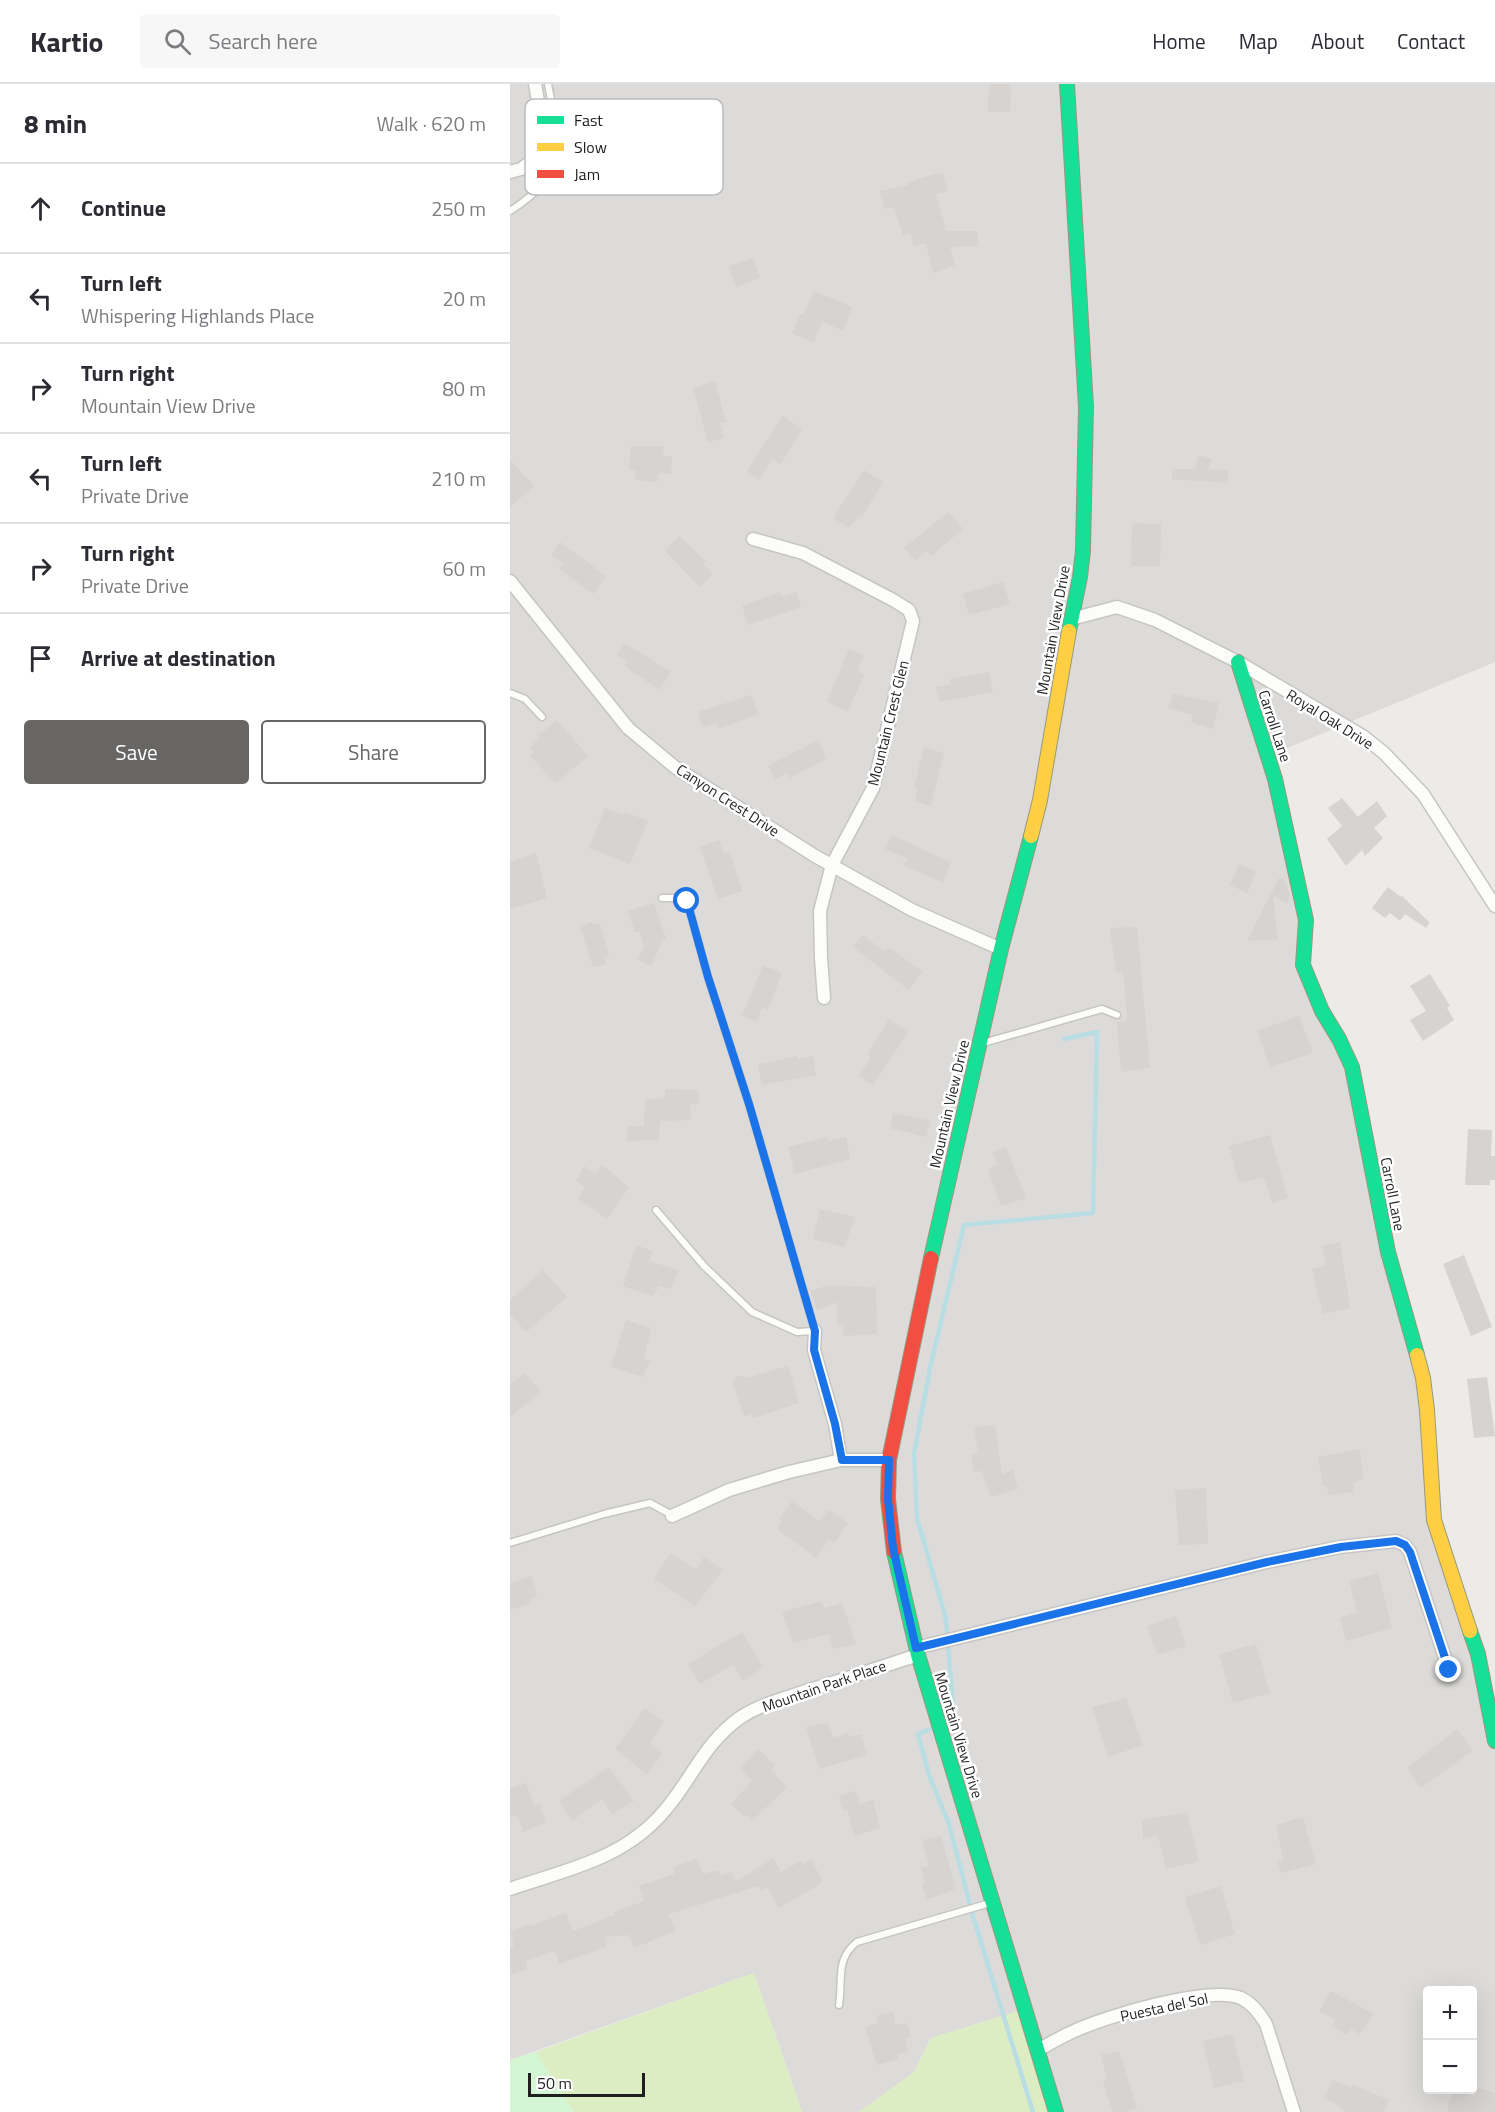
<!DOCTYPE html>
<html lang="en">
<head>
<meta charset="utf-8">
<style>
  :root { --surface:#fff; --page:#f7f7f7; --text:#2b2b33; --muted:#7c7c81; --line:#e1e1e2; --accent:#676665 }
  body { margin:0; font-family:"Titillium Web",sans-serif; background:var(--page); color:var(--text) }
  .controls { position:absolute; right:18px; bottom:18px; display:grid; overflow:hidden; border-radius:6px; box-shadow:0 6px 24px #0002 }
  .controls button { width:54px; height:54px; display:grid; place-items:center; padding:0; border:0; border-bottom:2px solid var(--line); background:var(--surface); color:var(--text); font:30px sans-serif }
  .scale { position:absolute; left:18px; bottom:15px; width:117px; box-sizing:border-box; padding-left:6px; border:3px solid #1f1f1f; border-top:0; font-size:16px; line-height:21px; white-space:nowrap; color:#1f1f1f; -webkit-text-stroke:4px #fff; paint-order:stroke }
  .stop { position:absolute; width:18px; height:18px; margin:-14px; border:4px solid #1a73e8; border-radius:50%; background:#fff }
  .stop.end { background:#1a73e8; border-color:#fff; box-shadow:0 2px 6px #0008 }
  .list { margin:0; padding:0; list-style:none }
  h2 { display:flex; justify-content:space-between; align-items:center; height:78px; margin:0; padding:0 24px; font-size:26px }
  h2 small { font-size:20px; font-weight:400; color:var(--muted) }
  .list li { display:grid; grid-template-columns:39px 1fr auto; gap:18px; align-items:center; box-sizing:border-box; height:90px; padding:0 24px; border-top:2px solid var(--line) }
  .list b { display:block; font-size:22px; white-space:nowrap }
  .list p { margin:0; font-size:20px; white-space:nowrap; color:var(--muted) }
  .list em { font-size:20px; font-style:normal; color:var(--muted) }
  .actions { display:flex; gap:12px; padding:18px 24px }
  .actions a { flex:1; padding:14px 0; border:2px solid var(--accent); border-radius:6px; text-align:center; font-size:21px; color:var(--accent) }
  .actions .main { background:var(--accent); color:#fff }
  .icon { flex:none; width:33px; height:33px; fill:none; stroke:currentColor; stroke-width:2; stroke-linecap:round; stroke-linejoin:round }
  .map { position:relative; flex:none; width:985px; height:2028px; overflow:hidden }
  header { display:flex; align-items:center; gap:36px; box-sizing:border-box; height:84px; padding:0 30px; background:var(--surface); border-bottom:2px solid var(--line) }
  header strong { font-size:28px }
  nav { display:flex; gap:33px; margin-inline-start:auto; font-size:21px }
  .search { width:420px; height:54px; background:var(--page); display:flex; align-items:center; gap:15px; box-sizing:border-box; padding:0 21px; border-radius:6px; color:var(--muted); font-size:22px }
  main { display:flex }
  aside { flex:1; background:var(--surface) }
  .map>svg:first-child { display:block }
  .residential { fill:#dcdbd9; fill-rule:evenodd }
  .grass { fill:#dcedc3 }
  .park { fill:#d3f5d1 }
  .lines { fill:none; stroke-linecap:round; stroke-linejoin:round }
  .stream { stroke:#b8dde3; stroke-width:4.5 }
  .building { fill:#d6d3d0 }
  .lane-casing { stroke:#c6c5c3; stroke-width:9 }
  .street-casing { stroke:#c6c5c3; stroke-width:15 }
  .fast-casing { stroke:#98987e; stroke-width:16 }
  .slow-casing { stroke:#98987e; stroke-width:16 }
  .jam-casing { stroke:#98987e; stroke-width:16 }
  .lane { stroke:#fcfcfb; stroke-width:6 }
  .street { stroke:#fcfcfb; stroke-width:12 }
  .fast { stroke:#16e098; stroke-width:14 }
  .slow { stroke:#ffcf43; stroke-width:14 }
  .jam { stroke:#f24e42; stroke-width:14 }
  .route { stroke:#1a73e8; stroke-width:8 }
  .labels { text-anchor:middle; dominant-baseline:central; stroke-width:5; stroke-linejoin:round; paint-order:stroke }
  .street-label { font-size:15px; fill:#1f1f1f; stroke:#fff }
  .key { fill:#fff; stroke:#bcbcbc; stroke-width:1.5 }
  .key-label { font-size:16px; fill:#1f1f1f }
</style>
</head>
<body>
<header>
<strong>Kartio</strong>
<div class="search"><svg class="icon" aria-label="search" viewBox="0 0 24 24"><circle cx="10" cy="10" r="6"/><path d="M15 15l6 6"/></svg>Search here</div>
<nav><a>Home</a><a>Map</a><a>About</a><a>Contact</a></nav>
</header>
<main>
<aside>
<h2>8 min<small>Walk · 620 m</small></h2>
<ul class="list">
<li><svg class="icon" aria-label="ahead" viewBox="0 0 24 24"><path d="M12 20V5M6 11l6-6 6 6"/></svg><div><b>Continue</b></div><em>250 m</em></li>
<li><svg class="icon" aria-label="left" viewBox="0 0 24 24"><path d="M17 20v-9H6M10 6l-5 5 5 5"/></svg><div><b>Turn left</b><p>Whispering Highlands Place</p></div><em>20 m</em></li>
<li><svg class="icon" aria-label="right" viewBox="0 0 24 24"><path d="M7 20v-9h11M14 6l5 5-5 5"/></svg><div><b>Turn right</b><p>Mountain View Drive</p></div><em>80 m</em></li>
<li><svg class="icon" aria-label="left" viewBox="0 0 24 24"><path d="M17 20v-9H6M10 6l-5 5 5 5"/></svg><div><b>Turn left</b><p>Private Drive</p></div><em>210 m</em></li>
<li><svg class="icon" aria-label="right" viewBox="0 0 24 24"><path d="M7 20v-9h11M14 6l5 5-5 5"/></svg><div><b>Turn right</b><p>Private Drive</p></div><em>60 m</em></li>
<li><svg class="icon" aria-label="arrive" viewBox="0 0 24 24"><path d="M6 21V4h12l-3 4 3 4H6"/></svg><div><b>Arrive at destination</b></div></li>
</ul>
<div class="actions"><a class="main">Save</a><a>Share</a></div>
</aside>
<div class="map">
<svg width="985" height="2028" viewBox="0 0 985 2028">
  <rect width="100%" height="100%" fill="#edebe7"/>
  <!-- residential -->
  <path class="residential" d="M0 0H985V578L758 672 796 836 793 881 829 955 913 1294 924 1436 985 1657V2028H546L515 1925 421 1954 404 1988 349 2028H292L244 1889 0 1976ZM918 1906H962V2006H918Z"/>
  <!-- grass -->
  <g class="grass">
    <polygon points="244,1889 292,2028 64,2028 26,1968"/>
    <polygon points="508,1927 538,2028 349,2028 404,1988 421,1954"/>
  </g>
  <!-- park -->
  <polygon class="park" points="26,1968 64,2028 0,2028 0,1976"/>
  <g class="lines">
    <!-- stream -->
    <g class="stream">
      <polyline points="433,1640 444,1636 436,1535 407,1434 404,1370 420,1284 454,1141 583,1129 587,948 554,955"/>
      <polyline points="426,1643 408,1650 419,1691 439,1740 463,1832 523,2028"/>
    </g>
  </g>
  <!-- building -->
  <g class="building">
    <polygon points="479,0 501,0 500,28 478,28"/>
    <polygon points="433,88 438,107 426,110 436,147 467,147 468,162 440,163 445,181 423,189 416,159 404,162 400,150 393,152 384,123 374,125 370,107 398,101 397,98"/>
    <polygon points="243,174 250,194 226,203 219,182"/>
    <polygon points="304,207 342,223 333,247 312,237 304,258 282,250 290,230 293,231"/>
    <polygon points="205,297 216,338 210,339 214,354 198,358 183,304"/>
    <polygon points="273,331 292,346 270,381 263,374 249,396 237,387"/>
    <polygon points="121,362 154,362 153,372 162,373 161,390 149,389 147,398 125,396 126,387 119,386"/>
    <polygon points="689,371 702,375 698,385 719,386 717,399 662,395 662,385 685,385"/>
    <polygon points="0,376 24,402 0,423"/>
    <polygon points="354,386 373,398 352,433 349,432 339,444 323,434"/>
    <polygon points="438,428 453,445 421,472 417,466 405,477 394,464"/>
    <polygon points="622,439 651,440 650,482 621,482"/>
    <polygon points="169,452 195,477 193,480 203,490 190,503 155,467"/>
    <polygon points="50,458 96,492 83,510 49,485 53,480 41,471"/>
    <polygon points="493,498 500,520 459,531 453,510"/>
    <polygon points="270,508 272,513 286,508 291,523 238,541 232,522"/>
    <polygon points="114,559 161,588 149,606 115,582 117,578 107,571"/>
    <polygon points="339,565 354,572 348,586 354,591 338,627 317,618"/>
    <polygon points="479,588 483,608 430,618 426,603 441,600 440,595"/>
    <polygon points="663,610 709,619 703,645 681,638 683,631 658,624"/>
    <polygon points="242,611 248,630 209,645 206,639 192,643 188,628"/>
    <polygon points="47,636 78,672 46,699 20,672 24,668 20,663 29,654 28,652"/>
    <polygon points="308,656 316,675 280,694 278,689 265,695 258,682"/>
    <polygon points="414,663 434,669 421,722 405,718 408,704 404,703"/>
    <polygon points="832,714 848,733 867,717 877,732 864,744 873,754 855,772 852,766 836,782 817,755 832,742 818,724"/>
    <polygon points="95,724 113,731 115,728 138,737 120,780 79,764"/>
    <polygon points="381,751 441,778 433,798 394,782 398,775 375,765"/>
    <polygon points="209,756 214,770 220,768 232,807 208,815 190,763"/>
    <polygon points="26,769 37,814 0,825 0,778"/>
    <polygon points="729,780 746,788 737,809 720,801"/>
    <polygon points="769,794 776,797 780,814 777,819 763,812 768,855 737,857"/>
    <polygon points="878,803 891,813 892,812 920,839 916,844 895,830 890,837 880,829 875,834 862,824"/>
    <polygon points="144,819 156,855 152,857 141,882 128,876 134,862 130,848 125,848 118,827"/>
    <polygon points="82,838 83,841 90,840 99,872 94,873 96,880 83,883 70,842"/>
    <polygon points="627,843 640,984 611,988 607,938 617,937 616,921 613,888 606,889 600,844"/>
    <polygon points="353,851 374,867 380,864 412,887 399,906 343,863"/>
    <polygon points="253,881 272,889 258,926 252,924 247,938 232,932"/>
    <polygon points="920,890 940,922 937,924 944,936 913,957 900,936 916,927 900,902"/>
    <polygon points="789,932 803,969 760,983 747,947"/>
    <polygon points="379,935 398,948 363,1001 349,992 361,973 357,970"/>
    <polygon points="287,972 288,975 303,972 306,991 252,1001 248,980"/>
    <polygon points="155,1005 188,1006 189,1019 180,1020 181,1036 150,1037 149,1056 117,1057 117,1042 134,1042 135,1016 155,1014"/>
    <polygon points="383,1029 421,1037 416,1053 380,1044"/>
    <polygon points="958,1045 982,1046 981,1072 985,1072 985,1096 980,1096 980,1101 955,1101"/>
    <polygon points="760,1051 778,1114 762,1119 754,1093 729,1099 719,1062"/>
    <polygon points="317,1053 318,1057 336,1053 340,1075 285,1090 278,1063"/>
    <polygon points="496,1063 516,1114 491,1122 478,1085 487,1080 482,1068"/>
    <polygon points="92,1081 119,1103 97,1135 68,1114 75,1103 66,1097 74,1082 86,1090"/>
    <polygon points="310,1125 345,1133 334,1163 303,1155"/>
    <polygon points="830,1158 840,1224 813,1230 802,1185 816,1181 812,1162"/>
    <polygon points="126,1161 143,1167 139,1177 168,1186 161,1205 149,1202 143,1212 113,1202"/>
    <polygon points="954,1171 982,1243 961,1252 933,1180"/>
    <polygon points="33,1186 57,1213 16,1248 0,1230 0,1216"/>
    <polygon points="318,1201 366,1203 367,1250 333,1252 334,1241 327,1241 327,1218 307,1226 301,1207"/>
    <polygon points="116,1236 141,1244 134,1275 140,1276 133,1293 101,1283"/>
    <polygon points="278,1282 289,1319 243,1334 241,1330 234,1333 223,1299 226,1293 231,1292 237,1294"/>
    <polygon points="15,1289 31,1308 0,1333 0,1300"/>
    <polygon points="977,1293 985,1352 964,1354 957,1295"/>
    <polygon points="485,1341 492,1390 503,1386 508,1405 481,1413 472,1387 464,1388 461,1370 468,1369 464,1343"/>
    <polygon points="850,1365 853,1395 843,1399 843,1408 818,1411 817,1402 813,1403 808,1373"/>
    <polygon points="696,1404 698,1460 669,1461 665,1406"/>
    <polygon points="282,1417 309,1437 319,1426 338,1439 324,1459 319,1455 306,1474 267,1445 272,1437 269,1435"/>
    <polygon points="160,1469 186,1485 194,1473 213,1486 185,1522 144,1495"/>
    <polygon points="868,1489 882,1544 836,1557 830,1534 847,1528 839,1497"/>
    <polygon points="22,1492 27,1513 20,1515 22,1519 0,1526 0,1499"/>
    <polygon points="311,1517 314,1524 332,1519 346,1560 323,1565 319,1550 283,1559 272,1528"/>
    <polygon points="666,1532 676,1562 647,1571 637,1542"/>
    <polygon points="232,1548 253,1583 233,1597 223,1581 190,1600 178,1580"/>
    <polygon points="746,1560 760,1609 723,1619 709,1570"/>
    <polygon points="616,1614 633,1661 598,1673 582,1623"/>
    <polygon points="135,1624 154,1638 140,1660 152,1670 137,1690 105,1665"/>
    <polygon points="318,1639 323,1654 338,1649 340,1653 351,1650 357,1671 309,1685 296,1643"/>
    <polygon points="947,1645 963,1666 911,1704 897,1684"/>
    <polygon points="248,1665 265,1681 261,1686 277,1703 243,1736 236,1730 234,1733 221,1720 242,1697 230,1684"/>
    <polygon points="99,1683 124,1717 102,1730 92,1715 62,1737 49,1717"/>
    <polygon points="16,1699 24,1721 30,1720 36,1739 13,1748 7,1731 0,1733 0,1704"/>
    <polygon points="346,1707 350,1720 363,1716 370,1744 344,1752 337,1725 333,1727 329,1712"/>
    <polygon points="677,1728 689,1777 656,1785 648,1752 633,1754 632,1736"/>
    <polygon points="793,1733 806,1780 771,1789 768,1778 773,1776 766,1741"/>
    <polygon points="431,1752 446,1806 417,1815 412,1801 415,1799 411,1784 419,1782 412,1756"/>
    <polygon points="263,1774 271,1788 291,1777 293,1780 301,1775 313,1798 269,1824 257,1803 250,1806 248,1802 159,1830 166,1847 124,1864 119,1851 94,1853 97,1863 49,1880 45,1867 16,1877 17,1885 0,1891 0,1864 4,1862 0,1847 21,1840 21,1842 56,1829 63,1847 105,1831 104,1828 134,1817 129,1802 165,1790 163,1783 187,1775 193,1790 209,1786 210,1791 222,1788 225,1798"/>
    <polygon points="711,1802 725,1850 690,1861 675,1813"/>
    <polygon points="821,1907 864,1930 849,1950 841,1945 836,1951 822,1942 825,1936 809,1927"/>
    <polygon points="383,1928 386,1941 397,1939 401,1953 395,1955 398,1968 387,1970 388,1975 367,1981 355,1943 368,1939 366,1932"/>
    <polygon points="723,1950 734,1997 704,2004 693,1957"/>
    <polygon points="609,1967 627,2024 613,2028 602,2028 593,1996 597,1995 591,1971"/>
    <polygon points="823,1996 841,2004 843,2001 879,2016 874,2028 838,2028 831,2025 831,2023 814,2014"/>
    <polygon points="967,2003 985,2009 985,2028 938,2028 939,2025 937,2025 942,2008 965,2011"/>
  </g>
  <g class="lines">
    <defs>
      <g id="lane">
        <path d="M0 127C60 88 50 63 38 0"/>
        <polyline points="0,609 15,615 32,633"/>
        <polyline points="473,959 592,925 607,931"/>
        <polyline points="146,1126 194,1182 242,1228 287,1248 305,1247 239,1020 198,893 177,817 170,814 152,814"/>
        <polyline points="0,1459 94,1430 140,1419 162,1431"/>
        <path d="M329 1921C333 1896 325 1875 347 1858L480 1819"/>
      </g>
      <g id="street">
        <polyline points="0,88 11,85 31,70 33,45 25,0"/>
        <polyline points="243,455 293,469 383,516 399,526 403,537 363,704 322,781 310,827 311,874 314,914"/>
        <polyline points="0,497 118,644 166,684 305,772 402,826 491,865"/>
        <polyline points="561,535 607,523 645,536 728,578 854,653 874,669 913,710 985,822"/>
        <polyline points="305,1247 304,1266 325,1340 331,1376"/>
        <polyline points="162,1432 219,1406 279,1388 331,1376 379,1376"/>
        <polyline points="406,1564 757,1478 830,1463 886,1457 895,1461 900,1468 939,1586"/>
        <path d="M0 1805C58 1785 115 1775 156 1725 183 1693 194 1659 231 1633 251 1620 276 1614 299 1606 335 1595 371 1583 408 1571"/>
        <path d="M528 1966C539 1960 549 1954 560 1949 592 1933 699 1901 731 1914 742 1919 750 1930 756 1940L784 2028"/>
      </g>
      <g id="fast">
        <polyline points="557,0 576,323 573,466 570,493 559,547"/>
        <polyline points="728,578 765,695 796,836 793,881 812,927 829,955 842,983 878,1168 907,1271"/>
        <polyline points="421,1174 491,865 521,752"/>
        <polyline points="384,1468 408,1571 546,2028"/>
        <polyline points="960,1547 968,1570 985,1657"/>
      </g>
      <g id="slow">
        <polyline points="521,752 530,716 559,547"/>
        <polyline points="907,1271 913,1294 917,1326 924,1436 960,1547"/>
      </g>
      <polyline id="jam" points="384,1468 378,1415 379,1376 421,1174"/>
    </defs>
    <!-- lane casing -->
    <use href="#lane" class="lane-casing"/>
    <!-- street casing -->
    <use href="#street" class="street-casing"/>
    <!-- fast casing -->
    <use href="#fast" class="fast-casing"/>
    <!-- slow casing -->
    <use href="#slow" class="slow-casing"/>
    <!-- jam casing -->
    <use href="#jam" class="jam-casing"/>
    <!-- lane -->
    <use href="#lane" class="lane"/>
    <!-- street -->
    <use href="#street" class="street"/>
    <!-- fast -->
    <use href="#fast" class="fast"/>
    <!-- slow -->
    <use href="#slow" class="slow"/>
    <!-- jam -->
    <use href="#jam" class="jam"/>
  </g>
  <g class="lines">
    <!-- route -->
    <polyline class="route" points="177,817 198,893 239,1020 305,1247 304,1266 325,1340 332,1376 379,1376 378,1415 383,1464 406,1564 757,1478 831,1463 886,1457 895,1461 900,1468 939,1586"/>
  </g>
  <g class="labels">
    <!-- street labels -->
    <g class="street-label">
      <text transform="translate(543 546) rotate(-80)">Mountain View Drive</text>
      <text transform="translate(820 635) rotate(32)">Royal Oak Drive</text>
      <text transform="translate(378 639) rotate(-76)">Mountain Crest Glen</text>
      <text transform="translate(765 642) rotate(72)">Carroll Lane</text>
      <text transform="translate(218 716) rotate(33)">Canyon Crest Drive</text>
      <text transform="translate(439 1020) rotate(-77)">Mountain View Drive</text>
      <text transform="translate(883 1110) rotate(79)">Carroll Lane</text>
      <text transform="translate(314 1602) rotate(-19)">Mountain Park Place</text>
      <text transform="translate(449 1651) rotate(73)">Mountain View Drive</text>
      <text transform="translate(654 1923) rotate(-12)">Puesta del Sol</text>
    </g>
  </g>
  <!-- legend -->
  <rect x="15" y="15" width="198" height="96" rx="9" class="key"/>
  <rect x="27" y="32" width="27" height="8" fill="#16e098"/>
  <rect x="27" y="59" width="27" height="8" fill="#ffcf43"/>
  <rect x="27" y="86" width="27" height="8" fill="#f24e42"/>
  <g class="key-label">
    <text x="64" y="42">Fast</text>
    <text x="64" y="69">Slow</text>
    <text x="64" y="96">Jam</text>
  </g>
</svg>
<div class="controls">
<button>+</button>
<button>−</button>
</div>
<div class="scale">50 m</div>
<div class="stop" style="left:177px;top:817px"></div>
<div class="stop end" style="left:939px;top:1586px"></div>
</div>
</main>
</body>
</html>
